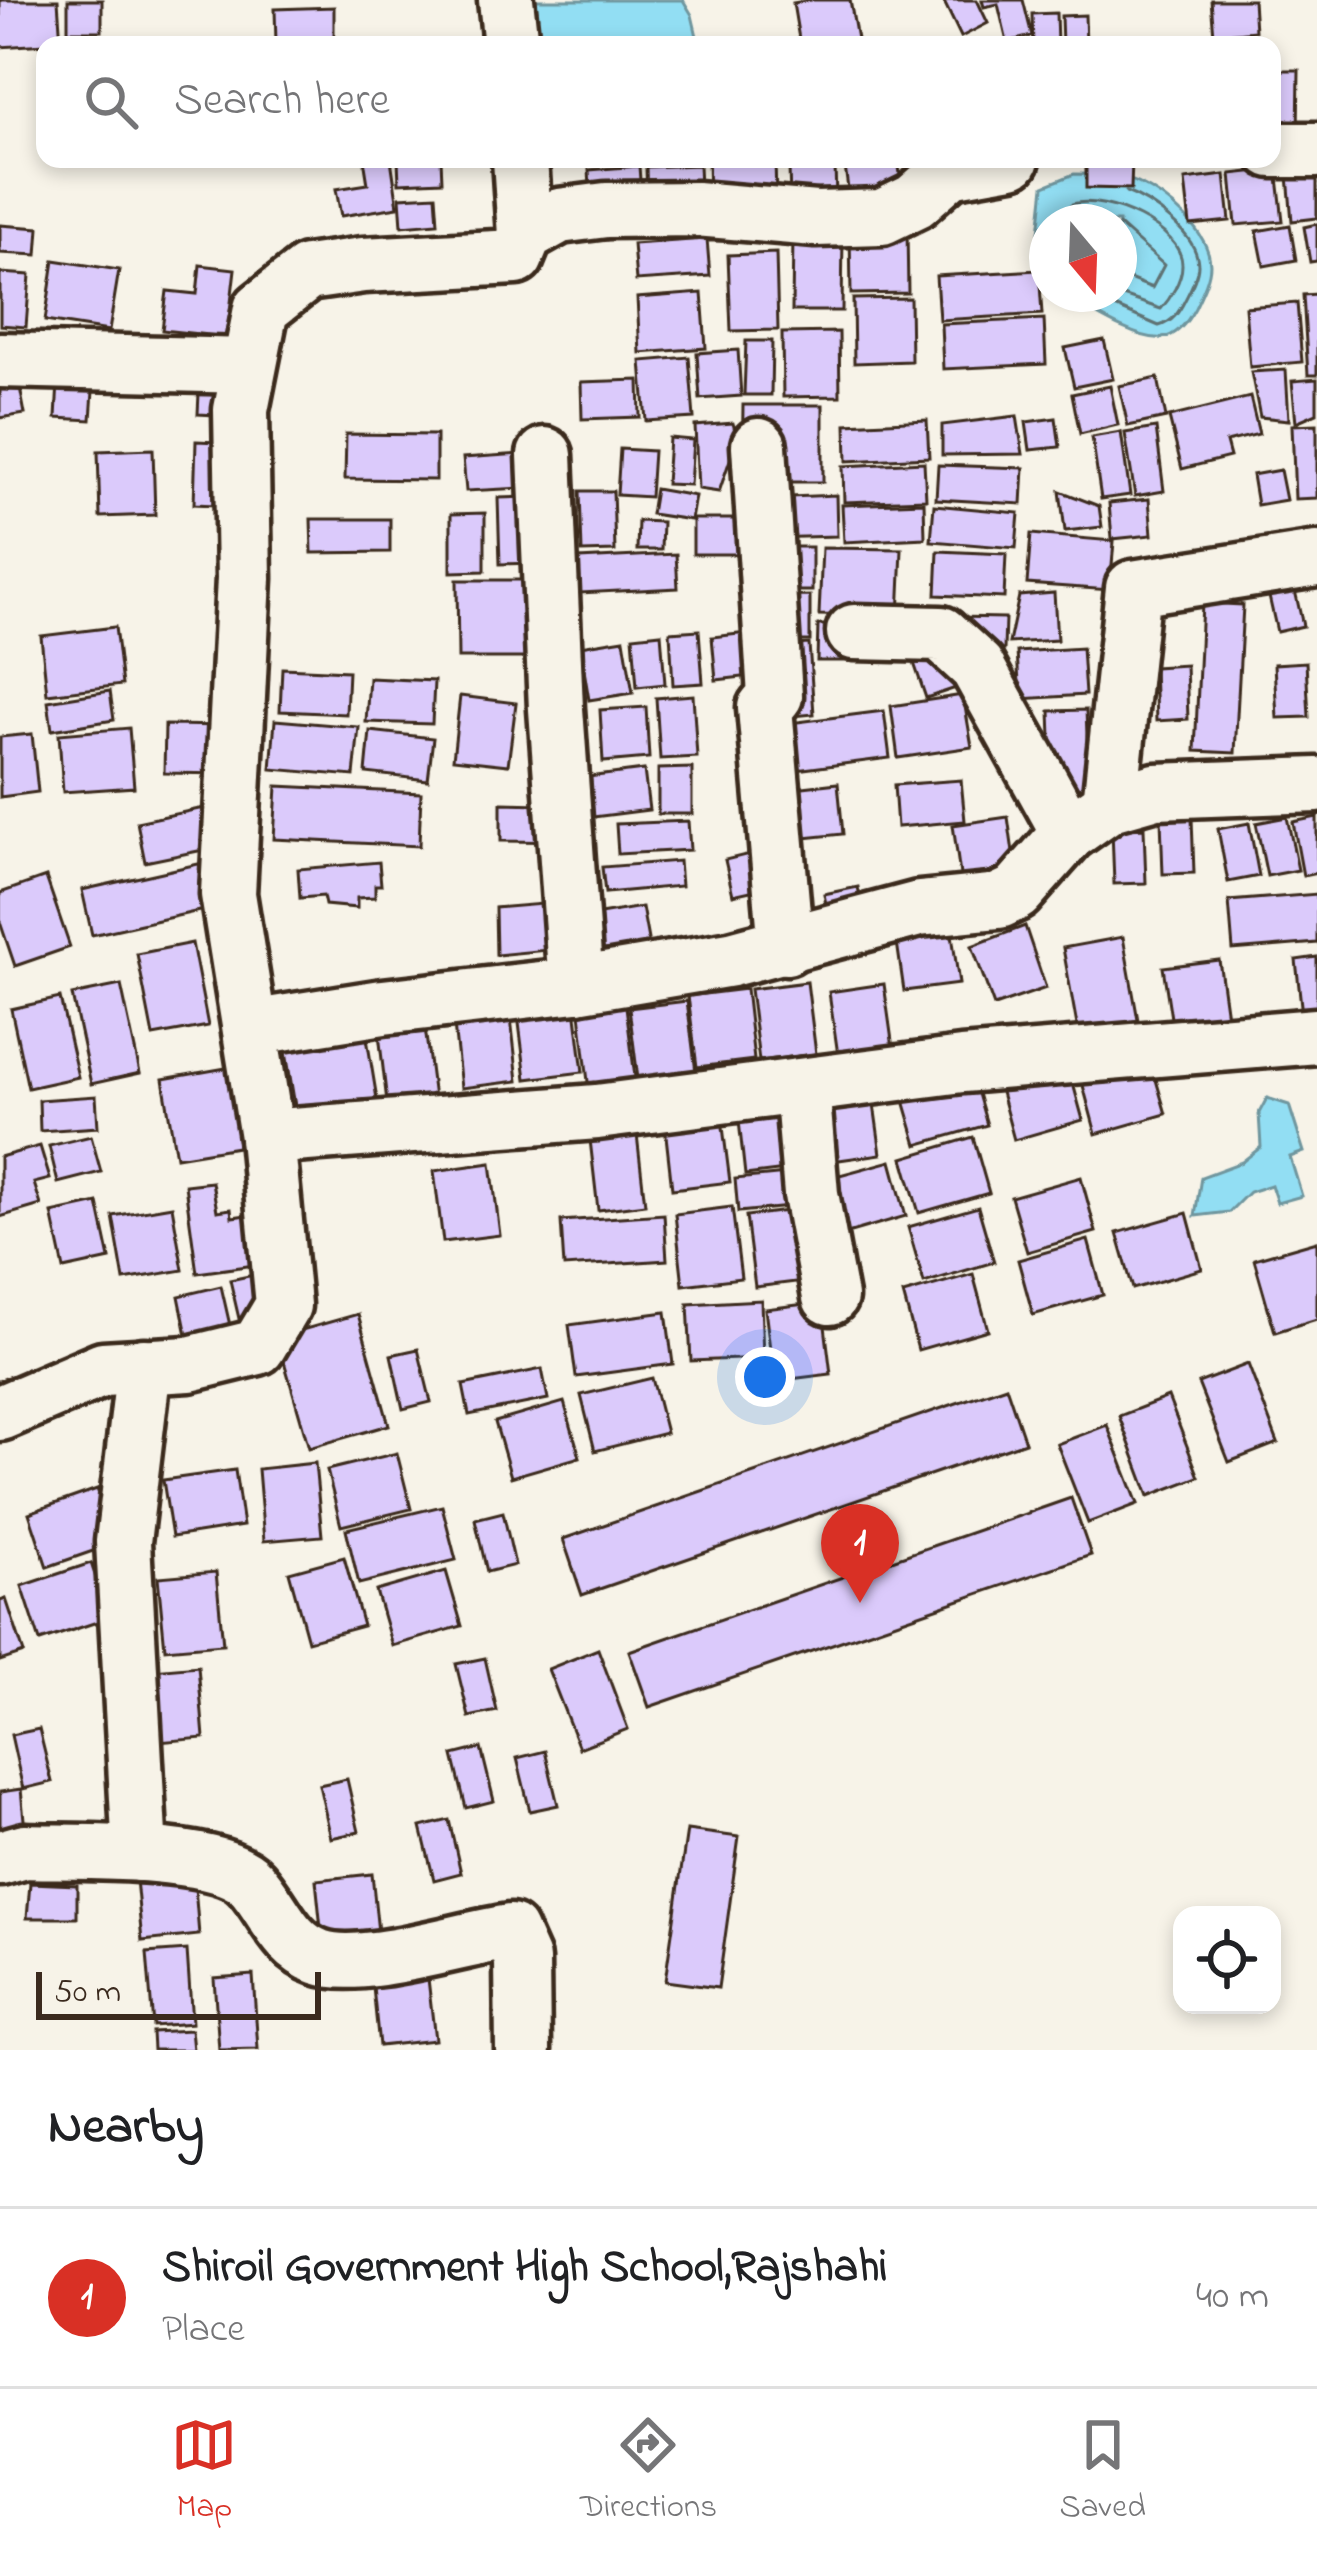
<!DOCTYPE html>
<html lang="en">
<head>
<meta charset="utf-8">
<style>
  :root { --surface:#fff; --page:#f6f6f6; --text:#202124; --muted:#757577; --line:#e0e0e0; --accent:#d93025 }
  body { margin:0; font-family:"Indie Flower",sans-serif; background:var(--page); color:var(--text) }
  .controls { position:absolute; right:36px; bottom:36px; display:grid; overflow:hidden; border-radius:24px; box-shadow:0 6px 18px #0003 }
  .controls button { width:108px; height:108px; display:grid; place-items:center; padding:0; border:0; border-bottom:3px solid var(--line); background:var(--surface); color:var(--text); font:60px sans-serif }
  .compass { position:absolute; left:1029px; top:204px; width:108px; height:108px; border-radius:50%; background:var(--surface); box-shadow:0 6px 18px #0003; rotate:161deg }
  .scale { position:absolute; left:36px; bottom:30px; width:285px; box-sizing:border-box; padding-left:12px; border:6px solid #3b2a1e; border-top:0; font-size:33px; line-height:42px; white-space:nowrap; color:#3b2a1e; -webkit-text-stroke:9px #f7f3e8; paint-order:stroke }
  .you { position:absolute; left:765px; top:1377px; width:42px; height:42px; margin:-30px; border:9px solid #fff; border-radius:50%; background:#1a73e8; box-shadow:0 0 0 18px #1a73e833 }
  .badge { display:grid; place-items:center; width:78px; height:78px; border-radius:50%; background:var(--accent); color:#fff; font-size:39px; font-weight:700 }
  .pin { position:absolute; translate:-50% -99px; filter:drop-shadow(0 3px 6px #0008) }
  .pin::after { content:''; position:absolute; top:63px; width:42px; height:36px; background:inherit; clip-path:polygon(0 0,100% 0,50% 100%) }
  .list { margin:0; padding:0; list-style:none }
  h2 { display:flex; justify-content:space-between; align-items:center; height:156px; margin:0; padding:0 48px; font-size:51px }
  h2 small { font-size:39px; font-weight:400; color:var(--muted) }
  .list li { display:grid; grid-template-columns:78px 1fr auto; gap:36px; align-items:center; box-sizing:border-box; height:180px; padding:0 48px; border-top:3px solid var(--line) }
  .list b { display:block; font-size:45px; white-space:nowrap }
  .list p { margin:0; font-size:39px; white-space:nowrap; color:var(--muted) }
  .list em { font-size:39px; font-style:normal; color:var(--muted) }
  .icon { flex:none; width:66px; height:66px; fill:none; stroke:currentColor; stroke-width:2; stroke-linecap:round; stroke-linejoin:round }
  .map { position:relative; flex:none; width:1317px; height:2050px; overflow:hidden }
  .search { position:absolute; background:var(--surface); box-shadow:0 6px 18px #0003; left:36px; right:36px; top:36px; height:132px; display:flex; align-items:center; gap:30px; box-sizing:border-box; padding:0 42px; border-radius:24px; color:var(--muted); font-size:45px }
  .sheet { height:336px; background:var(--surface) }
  nav { display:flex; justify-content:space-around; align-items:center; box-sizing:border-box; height:168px; border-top:3px solid var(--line); background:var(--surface); font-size:33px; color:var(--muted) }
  nav a { display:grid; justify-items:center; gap:6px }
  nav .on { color:var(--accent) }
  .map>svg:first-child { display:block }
  .water { fill:#92def3; stroke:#6f969e; stroke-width:3 }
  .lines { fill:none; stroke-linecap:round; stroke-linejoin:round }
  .shore { stroke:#5e7273; stroke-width:3 }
  .building { fill:#dbcafb; stroke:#3b2a1e; stroke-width:3 }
  .minor-casing { stroke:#3b2a1e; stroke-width:63 }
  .minor { stroke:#f7f3e8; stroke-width:54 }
</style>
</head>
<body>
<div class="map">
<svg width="1317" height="2050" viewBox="0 0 1317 2050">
  <rect width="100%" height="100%" fill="#f7f3e8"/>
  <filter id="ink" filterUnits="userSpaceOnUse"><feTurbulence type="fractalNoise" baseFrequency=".00833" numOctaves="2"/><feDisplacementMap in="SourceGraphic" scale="24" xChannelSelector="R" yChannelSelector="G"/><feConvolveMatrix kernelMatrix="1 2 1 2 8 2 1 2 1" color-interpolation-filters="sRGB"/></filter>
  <g filter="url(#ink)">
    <!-- water -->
    <g class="water">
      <polygon points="507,0 683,0 692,15 699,45 515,45"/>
      <path d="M1074 174C1096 174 1118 174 1138 183 1166 196 1209 231 1210 264 1210 278 1201 295 1195 308 1188 321 1178 336 1162 338 1135 341 1085 307 1061 294H1119V222H1047V272L1039 233 1044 186Z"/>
      <polygon points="1267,1098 1289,1105 1304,1152 1290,1157 1302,1196 1277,1203 1271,1185 1249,1192 1229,1212 1195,1216 1201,1177 1242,1162 1261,1147 1259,1113"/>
    </g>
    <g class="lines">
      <!-- shore -->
      <g class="shore">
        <path d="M1067 222 1072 204C1106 194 1183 229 1182 265 1182 280 1170 299 1161 309L1117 294"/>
        <polyline points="1119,225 1164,265 1152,288 1119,275"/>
        <path d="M1085 294 1159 326C1173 322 1179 312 1185 300 1190 290 1198 276 1198 264 1197 234 1151 201 1126 192"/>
      </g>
    </g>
    <!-- building -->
    <g class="building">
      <polygon points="0,0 58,0 61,43 0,47"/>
      <rect x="68" y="0" width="34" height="31"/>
      <polygon points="811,0 850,0 858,45 800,45 793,3"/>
      <polygon points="948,0 977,0 988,23 961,37 944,2"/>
      <polygon points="982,0 1023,0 1032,36 1007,42 998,4 984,7"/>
      <polygon points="1211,0 1253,0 1255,31 1214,35"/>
      <polygon points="334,7 334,41 276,43 275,9"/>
      <polygon points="1056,13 1057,45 1033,45 1032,14"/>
      <polygon points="1085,15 1086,45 1062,45 1061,16"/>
      <polygon points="1272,70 1299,70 1298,135 1272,134"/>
      <polygon points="364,159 391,159 398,207 341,216 336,189 368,184"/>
      <polygon points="398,159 441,159 442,181 399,183"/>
      <polygon points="708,159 775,159 777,240 710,241"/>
      <polygon points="844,159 898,159 906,219 853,227"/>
      <polygon points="1086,159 1132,159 1131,189 1086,188"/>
      <polygon points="699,165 702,233 648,235 646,167"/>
      <polygon points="639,166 644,237 593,241 589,170"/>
      <polygon points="835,166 837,229 791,231 789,167"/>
      <polygon points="1277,169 1283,221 1236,225 1231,174"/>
      <polygon points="1317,172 1317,218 1292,221 1288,176"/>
      <polygon points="1225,175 1230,221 1190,225 1185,180"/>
      <polygon points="436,195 438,223 402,226 400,197"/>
      <polygon points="1317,224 1317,261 1310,262 1304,227"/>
      <polygon points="0,225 39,228 37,255 0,253"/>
      <polygon points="1290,225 1296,260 1264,266 1257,231"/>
      <polygon points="907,229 908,293 851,294 850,230"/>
      <polygon points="793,235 843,235 842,311 792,311"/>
      <polygon points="707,239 710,276 636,281 633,244"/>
      <polygon points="776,253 778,330 731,331 728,255"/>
      <polygon points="54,260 119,270 109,331 45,321"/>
      <polygon points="200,265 235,269 227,337 162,330 167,291 197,294"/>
      <polygon points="1039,270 1042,314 939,320 936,276"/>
      <polygon points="0,273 30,275 26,327 0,325"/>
      <polygon points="702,293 706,348 640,353 637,298"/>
      <polygon points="1317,294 1317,375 1308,375 1303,295"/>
      <polygon points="910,298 911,361 854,363 853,299"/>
      <polygon points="1297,303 1302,362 1250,367 1245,307"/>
      <polygon points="1044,319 1046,364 943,369 941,324"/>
      <polygon points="839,332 840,396 783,397 782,333"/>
      <polygon points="1104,340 1113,379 1074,387 1065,348"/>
      <polygon points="746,341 772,341 771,395 744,395"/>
      <polygon points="60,346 96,348 91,420 56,418"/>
      <polygon points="738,350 741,396 700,399 697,353"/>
      <polygon points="689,357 694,418 646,421 641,361"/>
      <polygon points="15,361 25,414 0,418 0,364"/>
      <polygon points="1286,370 1289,420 1260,417 1251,372"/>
      <polygon points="200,372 256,417 198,414"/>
      <polygon points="1158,378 1166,418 1128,426 1119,386"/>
      <polygon points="1317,379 1317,413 1296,422 1292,381"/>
      <polygon points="639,380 640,417 582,419 581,382"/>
      <polygon points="1110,386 1118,425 1080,434 1072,394"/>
      <polygon points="1250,397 1259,434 1226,442 1230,457 1182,469 1169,417"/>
      <polygon points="743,405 823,405 823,482 742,482"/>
      <polygon points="1017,416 1023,454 942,455 942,425"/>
      <polygon points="1056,418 1060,447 1030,450 1026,422"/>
      <polygon points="927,420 929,457 847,461 846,424"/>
      <polygon points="733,423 737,439 719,492 698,489 695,426"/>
      <polygon points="1317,424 1317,498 1295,499 1292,425"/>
      <polygon points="1156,428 1164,491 1135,496 1125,433"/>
      <polygon points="1121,432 1130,495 1101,499 1092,437"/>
      <polygon points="346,434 436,435 436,480 345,479"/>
      <polygon points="669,438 693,440 690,485 666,484"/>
      <polygon points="196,441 263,444 260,507 194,504"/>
      <polygon points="153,449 155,515 100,517 98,451"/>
      <polygon points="620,449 653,451 650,497 617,495"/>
      <polygon points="521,454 523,488 466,491 463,458"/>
      <polygon points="924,462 926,499 844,502 843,466"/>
      <polygon points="938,465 1024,468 1022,504 936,499"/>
      <polygon points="1280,470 1286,500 1257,505 1252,475"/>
      <polygon points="655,489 695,496 691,520 651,514"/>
      <polygon points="580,491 613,491 615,551 582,552"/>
      <polygon points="1060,491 1099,506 1102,527 1065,531"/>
      <polygon points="836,495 837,536 769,538 767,498"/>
      <polygon points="529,497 573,562 500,564 498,498"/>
      <polygon points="1149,499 1152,535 1112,539 1109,503"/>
      <polygon points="924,502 925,538 844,542 842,505"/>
      <polygon points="934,505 1019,513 1016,548 931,541"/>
      <polygon points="485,513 485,571 451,572 451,514"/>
      <polygon points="311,519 390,519 390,552 312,553"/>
      <rect x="693" y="519" width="58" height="35"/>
      <polygon points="638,521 662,522 661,550 637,550"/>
      <polygon points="1031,534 1114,541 1110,590 1027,584"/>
      <rect x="776" y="547" width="36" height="44"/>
      <polygon points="822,548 902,549 899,617 819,615"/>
      <polygon points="938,551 1006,554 1004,598 936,595"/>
      <polygon points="676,554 678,588 580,593 579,559"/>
      <polygon points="1292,577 1303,626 1277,632 1266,583"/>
      <polygon points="457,580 567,580 567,658 458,658"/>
      <polygon points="1054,593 1057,640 1009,643 1019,596"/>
      <polygon points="810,596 810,641 774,641 774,597"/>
      <polygon points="1202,603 1243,605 1235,753 1195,751"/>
      <polygon points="956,617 1005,618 1004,650 956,649"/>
      <polygon points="818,625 901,625 902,661 817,661"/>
      <polygon points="115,627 122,685 47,694 41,636"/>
      <polygon points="699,630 703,683 673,685 670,632"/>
      <polygon points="661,633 665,684 637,687 633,636"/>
      <polygon points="748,633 752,676 716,680 712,637"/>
      <polygon points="624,639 633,693 589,700 580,646"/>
      <polygon points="809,644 814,714 773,718 768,647"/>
      <polygon points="1082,648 1085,695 1020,699 1017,652"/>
      <polygon points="948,652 959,687 926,698 914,663"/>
      <polygon points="1306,662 1309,717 1277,718 1274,664"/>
      <polygon points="1186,665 1188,719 1156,721 1154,667"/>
      <polygon points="282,668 348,671 346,714 280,711"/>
      <polygon points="369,678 434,681 432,724 366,722"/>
      <polygon points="110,691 114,720 52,730 48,701"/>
      <polygon points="693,695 697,757 660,759 656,698"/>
      <polygon points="963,695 972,747 898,758 891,706"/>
      <polygon points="460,696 516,703 508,765 453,759"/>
      <polygon points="646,707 649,758 603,762 600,710"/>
      <polygon points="1086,710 1089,790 1053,791 1050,711"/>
      <polygon points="884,711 890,758 780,772 774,725"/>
      <polygon points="275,720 359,727 354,776 271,769"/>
      <polygon points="165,725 230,726 229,774 164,773"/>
      <polygon points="129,728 134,787 63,792 59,734"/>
      <polygon points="370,731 433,738 428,780 366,773"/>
      <polygon points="32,734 38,792 0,797 0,737"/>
      <polygon points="692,768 692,814 658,814 658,769"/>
      <polygon points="644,770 649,810 593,817 588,777"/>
      <polygon points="961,780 965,821 897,827 894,785"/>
      <polygon points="838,783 843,834 765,842 759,792"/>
      <polygon points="277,786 421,793 419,846 274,839"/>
      <polygon points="228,803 237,843 145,862 137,822"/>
      <polygon points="501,803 543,804 579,842 501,841"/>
      <polygon points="1008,817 1017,881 962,889 953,825"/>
      <polygon points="1287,817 1298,870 1267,876 1256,823"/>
      <polygon points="1317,817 1317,873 1303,876 1293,822"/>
      <polygon points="1192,818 1194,873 1163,874 1161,819"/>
      <polygon points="688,821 690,850 618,854 616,824"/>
      <polygon points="1249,823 1259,876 1228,882 1218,829"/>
      <polygon points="1144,828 1146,883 1114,884 1112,830"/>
      <polygon points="786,845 795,881 733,895 725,860"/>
      <polygon points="216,860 226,905 92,935 82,890"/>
      <polygon points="679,861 681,886 605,893 602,867"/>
      <polygon points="379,862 381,885 375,885 375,897 357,898 357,908 325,905 323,896 300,898 298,869"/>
      <polygon points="46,877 70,947 15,966 0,922 0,893"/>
      <polygon points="858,887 869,941 835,948 824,894"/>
      <polygon points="1317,894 1317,943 1233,950 1229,901"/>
      <polygon points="542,904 548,950 496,955 495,908"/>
      <polygon points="642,907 651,956 602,965 594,915"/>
      <polygon points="950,920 959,984 904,991 895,928"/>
      <polygon points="1025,926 1046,988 994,1006 972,946"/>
      <polygon points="1123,937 1138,1020 1078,1031 1063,948"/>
      <polygon points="192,943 208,1026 153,1036 137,954"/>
      <polygon points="1317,957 1317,1040 1305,1042 1296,960"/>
      <polygon points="1219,960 1228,1024 1173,1031 1163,967"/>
      <polygon points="807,982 816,1054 759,1061 750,989"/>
      <polygon points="884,984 893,1048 838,1055 829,992"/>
      <polygon points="121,985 140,1073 91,1084 72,995"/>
      <polygon points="746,989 754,1060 697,1067 688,996"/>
      <polygon points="624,991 637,1093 590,1099 578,996"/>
      <polygon points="60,998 78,1077 28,1088 11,1009"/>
      <polygon points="574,1000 583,1072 526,1079 517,1007"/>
      <polygon points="687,1001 696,1072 638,1079 629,1008"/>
      <polygon points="510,1009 518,1081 461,1088 453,1016"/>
      <polygon points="423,1012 436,1114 389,1119 377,1017"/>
      <polygon points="364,1020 377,1099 296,1112 283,1034"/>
      <polygon points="1150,1059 1166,1114 1096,1134 1081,1078"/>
      <polygon points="243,1065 256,1144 176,1157 163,1079"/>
      <polygon points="1068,1065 1083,1120 1014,1140 999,1085"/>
      <polygon points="971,1069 987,1125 917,1145 901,1090"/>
      <polygon points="872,1090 881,1154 825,1162 817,1097"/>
      <polygon points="96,1096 98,1127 40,1131 39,1100"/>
      <polygon points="794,1096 802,1168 745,1175 737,1103"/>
      <polygon points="721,1111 730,1182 672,1189 664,1118"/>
      <polygon points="635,1117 645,1204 598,1210 588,1122"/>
      <polygon points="91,1136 101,1172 58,1183 49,1146"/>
      <polygon points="973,1137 989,1193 919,1213 903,1158"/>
      <polygon points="40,1146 50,1179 34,1183 41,1205 0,1217 0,1157"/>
      <polygon points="891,1161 906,1216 837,1236 821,1180"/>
      <polygon points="491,1163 500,1235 443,1242 434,1171"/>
      <polygon points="797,1173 800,1206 738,1212 735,1179"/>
      <polygon points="1081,1177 1096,1232 1027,1252 1011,1197"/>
      <polygon points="212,1182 217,1211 231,1209 232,1217 254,1214 262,1264 197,1273 185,1185"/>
      <polygon points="98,1203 110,1259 64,1269 52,1213"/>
      <polygon points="172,1206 183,1270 124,1280 113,1216"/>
      <polygon points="732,1207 741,1278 683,1285 675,1214"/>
      <polygon points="978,1207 994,1262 924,1283 908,1227"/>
      <polygon points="804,1209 812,1280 755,1287 746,1216"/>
      <polygon points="1187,1213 1202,1269 1133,1289 1117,1233"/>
      <polygon points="664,1214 667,1260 564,1267 561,1221"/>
      <polygon points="1088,1240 1103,1295 1033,1315 1018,1260"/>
      <polygon points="1317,1241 1317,1319 1275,1332 1254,1259"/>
      <polygon points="273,1271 283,1314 240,1323 230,1280"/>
      <polygon points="973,1274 988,1330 918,1350 903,1294"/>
      <polygon points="221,1286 231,1330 188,1340 179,1296"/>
      <polygon points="761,1300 763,1358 691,1361 688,1304"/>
      <polygon points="822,1302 831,1374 774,1381 765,1309"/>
      <polygon points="666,1312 673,1364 576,1377 569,1325"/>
      <polygon points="358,1314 389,1425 309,1448 277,1337"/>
      <polygon points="418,1349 431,1402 403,1409 391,1355"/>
      <polygon points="1248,1364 1278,1443 1229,1462 1198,1383"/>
      <polygon points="542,1369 548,1399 469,1415 463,1385"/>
      <polygon points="652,1378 666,1433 595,1451 581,1395"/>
      <polygon points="1006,1386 1025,1442 582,1595 563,1539"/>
      <polygon points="1168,1397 1199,1477 1149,1496 1119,1416"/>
      <polygon points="564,1402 580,1457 511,1477 495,1422"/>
      <polygon points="1107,1425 1138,1504 1088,1523 1057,1444"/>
      <polygon points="397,1453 411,1509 341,1526 327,1470"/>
      <polygon points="315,1463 322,1536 264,1541 258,1469"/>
      <polygon points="235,1470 243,1526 172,1537 163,1480"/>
      <polygon points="97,1489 116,1543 47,1567 29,1513"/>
      <polygon points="1071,1498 1091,1555 649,1707 629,1651"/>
      <polygon points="442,1506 456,1560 359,1584 346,1529"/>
      <polygon points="503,1512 515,1565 487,1572 475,1519"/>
      <polygon points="344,1557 363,1626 308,1641 289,1572"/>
      <polygon points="91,1563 109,1618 40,1641 22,1586"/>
      <polygon points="446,1571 462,1626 392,1646 376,1591"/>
      <polygon points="216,1572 223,1644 165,1649 158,1577"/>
      <polygon points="6,1599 24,1653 0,1661 0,1601"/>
      <polygon points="598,1649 628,1729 579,1748 548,1669"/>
      <polygon points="485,1658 497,1711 469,1717 456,1664"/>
      <polygon points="198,1666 204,1738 147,1743 140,1671"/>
      <polygon points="39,1729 52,1782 23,1789 11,1735"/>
      <polygon points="481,1748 494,1801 466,1808 453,1755"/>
      <polygon points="545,1751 558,1805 530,1811 517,1758"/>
      <polygon points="347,1779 359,1832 331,1838 319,1785"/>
      <polygon points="21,1789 28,1861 0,1864 0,1792"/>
      <polygon points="449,1820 461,1873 434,1880 421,1827"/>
      <polygon points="687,1830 739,1837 718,1988 665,1981"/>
      <polygon points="193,1864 199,1935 142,1941 135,1869"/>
      <polygon points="372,1874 380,1952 324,1958 316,1880"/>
      <polygon points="30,1883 77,1885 77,1918 27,1918"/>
      <polygon points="187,1950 192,2023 153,2026 147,1953"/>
      <polygon points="426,1961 435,2040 379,2046 371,1968"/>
      <polygon points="253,1975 258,2049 219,2050 214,1978"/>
      <polygon points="191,2030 193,2050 153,2050 152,2032"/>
    </g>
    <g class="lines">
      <defs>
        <g id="minor">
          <polyline points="506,0 511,45"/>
          <polyline points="1272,150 1317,150"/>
          <polyline points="520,159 525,235"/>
          <polyline points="0,360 249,366"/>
          <polyline points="759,446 775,696 765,708 786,947"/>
          <polyline points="545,455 556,709 576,985"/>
          <polyline points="854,632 941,634 977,667 1069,833"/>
          <polyline points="1110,804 1133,588 1317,559"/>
          <polyline points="250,1028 383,1007 576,985 731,959 919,909 999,901 1016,893 1069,833 1110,804 1156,791 1317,785"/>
          <polyline points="802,1086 811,1194 830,1297"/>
          <polyline points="267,1137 597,1112 962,1065 1317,1036"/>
          <polyline points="0,1413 103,1369 189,1364 258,1347 283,1305 267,1137 228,894 244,578 241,410 261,309 307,273 363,265 516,257 525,235 559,216 606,210 696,209 816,219 882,217 915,201 950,170 1012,159"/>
          <polyline points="140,1854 123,1542 144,1366"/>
          <path d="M0 1858 25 1851C75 1853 218 1847 251 1883 274 1908 284 1945 319 1957 361 1972 461 1939 510 1932L522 1959 523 2050"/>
        </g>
      </defs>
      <!-- minor casing -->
      <use href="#minor" class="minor-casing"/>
      <!-- minor -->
      <use href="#minor" class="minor"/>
    </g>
  </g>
</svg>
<div class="controls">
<button><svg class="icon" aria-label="locate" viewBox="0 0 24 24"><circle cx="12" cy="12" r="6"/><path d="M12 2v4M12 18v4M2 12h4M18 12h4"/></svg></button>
</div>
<svg class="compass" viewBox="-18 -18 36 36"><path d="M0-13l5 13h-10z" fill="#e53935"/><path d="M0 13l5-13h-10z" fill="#757577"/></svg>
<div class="scale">50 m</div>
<div class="you"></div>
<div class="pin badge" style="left:860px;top:1603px">1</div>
<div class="search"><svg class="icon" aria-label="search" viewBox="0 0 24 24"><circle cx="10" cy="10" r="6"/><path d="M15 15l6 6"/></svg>Search here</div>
</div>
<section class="sheet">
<h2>Nearby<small></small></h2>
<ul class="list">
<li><span class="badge">1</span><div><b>Shiroil Government High School,Rajshahi</b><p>Place</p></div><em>40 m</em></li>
</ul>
</section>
<nav>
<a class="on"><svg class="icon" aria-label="map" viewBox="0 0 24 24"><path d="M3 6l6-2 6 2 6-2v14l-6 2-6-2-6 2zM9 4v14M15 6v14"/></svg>Map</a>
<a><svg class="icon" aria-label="directions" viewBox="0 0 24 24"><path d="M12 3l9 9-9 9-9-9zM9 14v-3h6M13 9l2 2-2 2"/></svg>Directions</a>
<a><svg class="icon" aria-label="saved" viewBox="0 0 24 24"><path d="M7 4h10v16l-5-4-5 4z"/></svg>Saved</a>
</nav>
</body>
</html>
